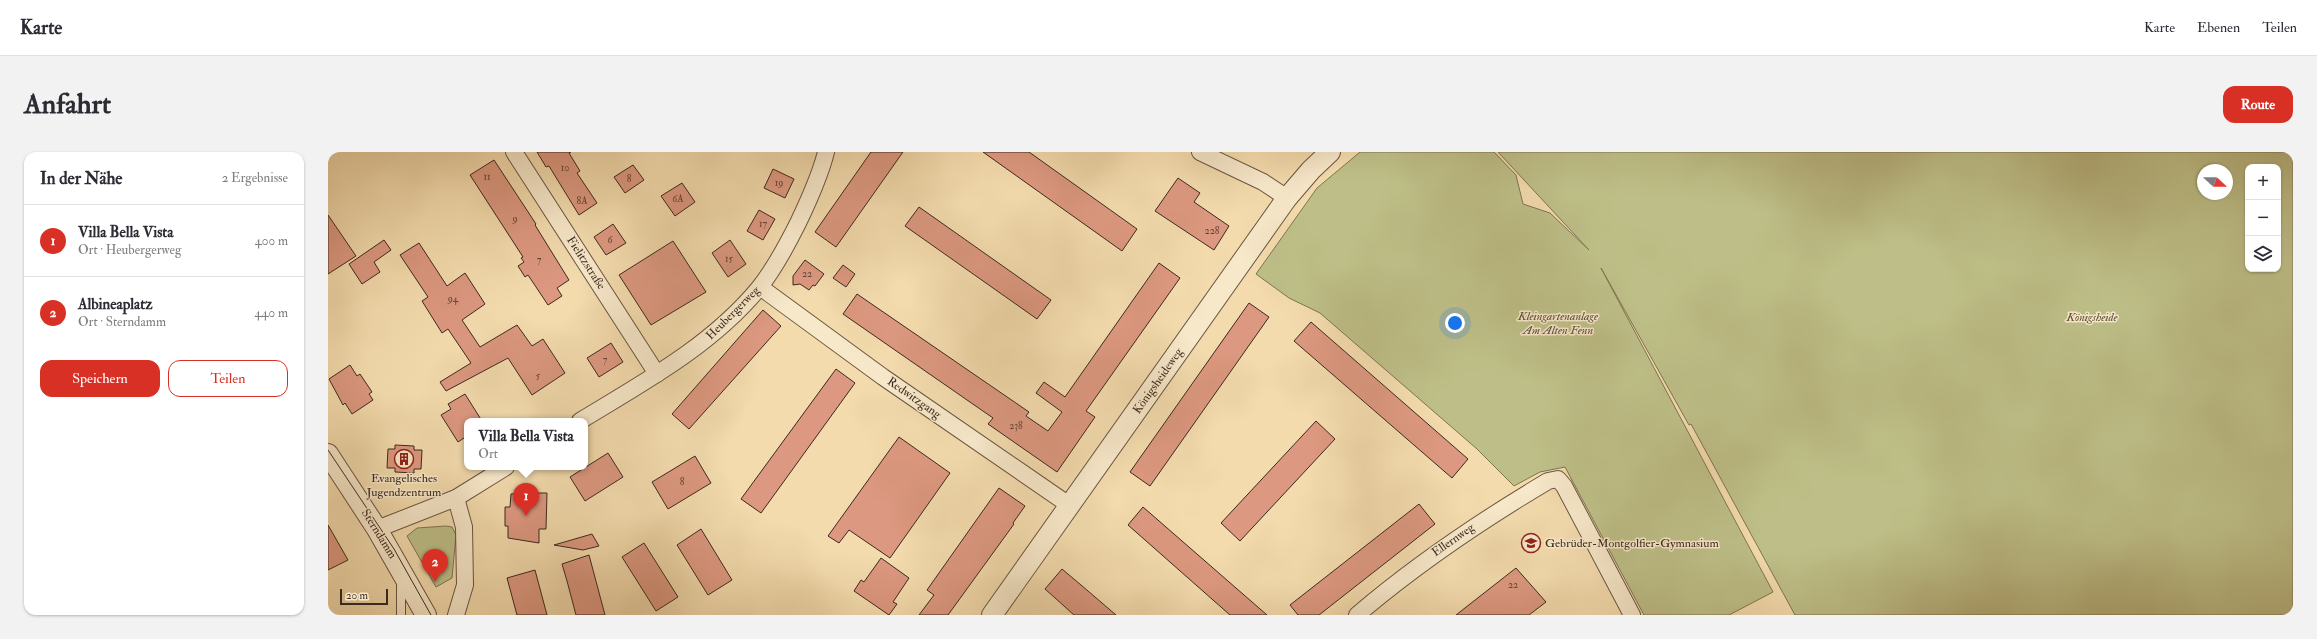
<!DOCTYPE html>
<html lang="de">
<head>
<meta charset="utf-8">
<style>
  :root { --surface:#fff; --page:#f2f2f3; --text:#2b2b33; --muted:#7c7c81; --line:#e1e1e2; --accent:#d93025 }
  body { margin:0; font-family:"IM FELL Double Pica",serif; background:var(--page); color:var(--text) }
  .controls { position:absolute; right:12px; top:12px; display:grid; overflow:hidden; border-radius:8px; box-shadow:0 1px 3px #0004 }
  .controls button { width:36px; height:36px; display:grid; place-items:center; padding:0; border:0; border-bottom:1px solid var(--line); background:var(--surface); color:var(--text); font:20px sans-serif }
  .compass { position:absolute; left:1869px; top:12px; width:36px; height:36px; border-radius:50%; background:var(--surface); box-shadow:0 1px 3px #0004; rotate:111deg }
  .scale { position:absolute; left:12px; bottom:10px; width:48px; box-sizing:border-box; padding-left:4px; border:2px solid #3d291d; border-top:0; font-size:11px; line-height:14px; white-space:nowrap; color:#3d291d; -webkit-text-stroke:3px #f7e8ca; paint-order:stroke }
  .you { position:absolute; left:1127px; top:171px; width:14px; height:14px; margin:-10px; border:3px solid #fff; border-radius:50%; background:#1a73e8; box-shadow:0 0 0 6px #1a73e833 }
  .badge { display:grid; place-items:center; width:26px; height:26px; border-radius:50%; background:var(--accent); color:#fff; font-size:13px; font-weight:700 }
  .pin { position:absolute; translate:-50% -33px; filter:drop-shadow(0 1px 2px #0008) }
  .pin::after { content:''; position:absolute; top:21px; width:14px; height:12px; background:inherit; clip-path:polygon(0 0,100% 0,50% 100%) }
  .popup { position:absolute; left:136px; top:266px; width:124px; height:52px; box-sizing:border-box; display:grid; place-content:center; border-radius:8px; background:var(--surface); filter:drop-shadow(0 1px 3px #0005); font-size:13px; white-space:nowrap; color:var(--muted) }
  .popup b { font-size:15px; color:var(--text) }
  .popup::after { content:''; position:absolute; left:50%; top:100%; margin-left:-8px; border:8px solid transparent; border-top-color:var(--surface) }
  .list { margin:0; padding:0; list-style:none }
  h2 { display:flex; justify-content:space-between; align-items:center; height:52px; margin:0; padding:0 16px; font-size:17px }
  h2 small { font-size:13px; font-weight:400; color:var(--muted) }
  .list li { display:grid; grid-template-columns:26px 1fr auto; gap:12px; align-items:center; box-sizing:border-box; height:72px; padding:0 16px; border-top:1px solid var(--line) }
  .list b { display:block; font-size:15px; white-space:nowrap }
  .list p { margin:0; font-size:13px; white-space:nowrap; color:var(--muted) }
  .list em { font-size:13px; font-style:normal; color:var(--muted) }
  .actions { display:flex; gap:8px; padding:12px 16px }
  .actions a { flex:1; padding:9px 0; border:1px solid var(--accent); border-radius:12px; text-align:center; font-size:14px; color:var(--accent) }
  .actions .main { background:var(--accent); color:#fff }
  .icon { flex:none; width:22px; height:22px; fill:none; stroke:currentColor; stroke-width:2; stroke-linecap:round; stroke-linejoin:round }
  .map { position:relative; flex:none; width:1965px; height:463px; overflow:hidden; border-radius:12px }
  header { display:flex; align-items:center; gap:24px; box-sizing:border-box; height:56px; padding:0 20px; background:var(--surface); border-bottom:1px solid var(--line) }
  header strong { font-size:19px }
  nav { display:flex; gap:22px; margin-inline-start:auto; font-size:14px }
  .intro { display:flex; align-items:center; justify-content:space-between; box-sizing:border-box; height:96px; padding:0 24px }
  h1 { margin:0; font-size:28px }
  .button { padding:10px 18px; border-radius:12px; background:var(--accent); color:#fff; font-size:14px; font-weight:700 }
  main { display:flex; gap:24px; padding:0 24px }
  aside { flex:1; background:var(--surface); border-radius:12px; box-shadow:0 1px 3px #0004 }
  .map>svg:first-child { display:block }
  .green { fill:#bebf88; stroke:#7e7452; fill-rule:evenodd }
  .building { fill:#dc9880; stroke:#3d291d }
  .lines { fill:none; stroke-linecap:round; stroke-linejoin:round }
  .service-casing { stroke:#6a5641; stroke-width:10 }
  .minor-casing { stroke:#6a5641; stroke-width:18 }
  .tertiary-casing { stroke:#6a5641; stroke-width:22 }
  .service { stroke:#f7e8ca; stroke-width:8 }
  .minor { stroke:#f7e8ca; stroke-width:16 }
  .tertiary { stroke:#f7e8ca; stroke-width:20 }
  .tram { stroke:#3d291d; stroke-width:1 }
  .labels { text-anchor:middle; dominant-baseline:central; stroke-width:3; stroke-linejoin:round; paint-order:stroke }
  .number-label { font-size:10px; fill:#654536 }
  .street-label { font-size:12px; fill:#3d291d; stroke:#f7e8ca }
  .park-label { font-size:12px; font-style:italic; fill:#5d4e38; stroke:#f7e8ca }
  .poi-label { font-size:12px; fill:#3d291d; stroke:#f7e8ca }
</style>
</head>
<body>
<header>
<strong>Karte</strong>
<nav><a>Karte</a><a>Ebenen</a><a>Teilen</a></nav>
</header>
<div class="intro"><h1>Anfahrt</h1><a class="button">Route</a></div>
<main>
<aside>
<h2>In der Nähe<small>2 Ergebnisse</small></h2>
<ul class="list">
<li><span class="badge">1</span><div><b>Villa Bella Vista</b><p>Ort · Heubergerweg</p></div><em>400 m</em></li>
<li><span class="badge">2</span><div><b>Albineaplatz</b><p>Ort · Sterndamm</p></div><em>440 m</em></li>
</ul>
<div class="actions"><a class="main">Speichern</a><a>Teilen</a></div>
</aside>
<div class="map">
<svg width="1965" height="463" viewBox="0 0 1965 463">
  <rect width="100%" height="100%" fill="#f3dbad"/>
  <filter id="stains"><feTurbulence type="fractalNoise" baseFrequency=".005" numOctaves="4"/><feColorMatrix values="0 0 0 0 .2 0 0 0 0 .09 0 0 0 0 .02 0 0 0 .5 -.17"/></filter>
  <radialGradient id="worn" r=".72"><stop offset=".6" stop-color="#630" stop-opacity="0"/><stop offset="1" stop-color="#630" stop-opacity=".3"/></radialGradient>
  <!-- green -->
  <g class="green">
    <path d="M1032 0H1166L1188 23 1195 52 1222 61 1261 98 1170 0H1965V463H1467L1363 272 1361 273 1273 116 1445 440 1401 463H1316L1237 315 1212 320 1186 334 1149 297 992 161 961 146 928 122 989 36ZM1920 15H1950V117H1920ZM1875 18H1899V42H1875Z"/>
    <polygon points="118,374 124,375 128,383 124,426 108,435 79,384 89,376"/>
  </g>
  <!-- building -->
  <g class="building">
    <polygon points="209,0 243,0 241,1 252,19 249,21 269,51 251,63 221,14 218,15"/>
    <polygon points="543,0 575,0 508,95 487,80"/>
    <polygon points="655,0 701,0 809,77 794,99"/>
    <polygon points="166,8 208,72 207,73 241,128 229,136 234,144 220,153 200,123 197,125 190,114 196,110 193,106 195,105 142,23"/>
    <polygon points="305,13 316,28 297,41 286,25"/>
    <polygon points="445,17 466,27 457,46 436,36"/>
    <polygon points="850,26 872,41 866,50 901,74 886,98 827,59"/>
    <polygon points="354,31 367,50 347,64 333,44"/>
    <polygon points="591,55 723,148 709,167 577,74"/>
    <polygon points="431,58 447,67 435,88 419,79"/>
    <polygon points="0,63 28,104 0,122"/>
    <polygon points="285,72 298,91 278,103 266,85"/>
    <polygon points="56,88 63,98 46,110 52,120 34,132 21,112"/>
    <polygon points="402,88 418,112 400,125 384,101"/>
    <polygon points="345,89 378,140 323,173 291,123"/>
    <polygon points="91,91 119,134 137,121 157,152 134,168 152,195 189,173 204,194 215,187 237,221 204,243 180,206 118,239 112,230 143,211 120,177 114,181 94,149 100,145 72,103"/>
    <polygon points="477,108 496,122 487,134 485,133 481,138 472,132 465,133 465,124"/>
    <polygon points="831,111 852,126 758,259 767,265 729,320 660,272 665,266 515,162 529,142 701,260 698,264 720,279 734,260 708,241 716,230 737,245"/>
    <polygon points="515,113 527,122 518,135 505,126"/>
    <polygon points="921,151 941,165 822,334 802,320"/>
    <polygon points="435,158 453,174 361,277 344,262"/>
    <polygon points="983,170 1140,307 1124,326 966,189"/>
    <polygon points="283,191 295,210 271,225 259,206"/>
    <polygon points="22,213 29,224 32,222 44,240 41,242 45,248 24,262 17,251 15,253 1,227"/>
    <polygon points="508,217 527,231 433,361 413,347"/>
    <polygon points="137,242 154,269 139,269 139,284 130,290 113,263 123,257 120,252"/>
    <polygon points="988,269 1007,287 912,389 893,371"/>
    <polygon points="571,285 622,321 562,406 521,378 511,391 500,384"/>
    <polygon points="67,293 86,294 86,298 94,298 93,317 86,317 86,321 67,320 67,316 59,316 60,297 67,297"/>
    <polygon points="280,301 295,325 257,349 242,325"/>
    <polygon points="367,304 383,331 340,357 324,330"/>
    <polygon points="671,336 697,354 685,371 686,372 620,463 591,463 606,443 599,438"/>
    <polygon points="198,341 219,341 218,377 211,377 211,391 180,386 180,374 177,374 177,355 182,355 183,342"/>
    <polygon points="1091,352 1107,372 991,463 970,463 962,453"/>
    <polygon points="815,355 939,463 902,463 800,373"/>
    <polygon points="0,373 20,408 0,418"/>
    <polygon points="373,377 404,428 380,443 349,393"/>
    <polygon points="264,382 271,394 255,398 226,393"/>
    <polygon points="316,391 350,445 328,459 294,405"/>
    <polygon points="261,403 277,463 248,463 239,429 234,412"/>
    <polygon points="553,406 581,426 565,450 569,452 561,463 526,439 533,428 536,430"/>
    <polygon points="1188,416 1218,450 1201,463 1128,463"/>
    <polygon points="734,417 753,433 788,463 746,463 717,437"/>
    <polygon points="207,418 219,463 189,463 179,426"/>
  </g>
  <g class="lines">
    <defs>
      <polyline id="service" points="73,463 73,430"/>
      <g id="minor">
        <polyline points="186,0 329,222"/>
        <polyline points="872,0 935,30 959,46"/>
        <polyline points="432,135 555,225 741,353"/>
        <path d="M252 269C316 230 383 194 431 136 447 116 459 93 470 71 481 48 492 24 498 0"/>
        <polyline points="49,377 128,346 178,315"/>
        <polyline points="128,463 137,433 136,375 128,346"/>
        <path d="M1029 463C1090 411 1151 370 1220 329L1230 327 1236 334 1304 463"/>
      </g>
      <g id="tertiary">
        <polyline points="0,302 49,377 98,463"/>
        <polyline points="664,463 959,46 983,18 1002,0"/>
      </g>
    </defs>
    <!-- service casing -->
    <use href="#service" class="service-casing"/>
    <!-- minor casing -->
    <use href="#minor" class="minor-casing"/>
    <!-- tertiary casing -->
    <use href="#tertiary" class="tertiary-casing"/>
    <!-- service -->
    <use href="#service" class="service"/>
    <!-- minor -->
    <use href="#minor" class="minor"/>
    <!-- tertiary -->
    <use href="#tertiary" class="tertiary"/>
    <!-- tram -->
    <polyline class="tram" points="0,298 66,397 103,463"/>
  </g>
  <!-- icons -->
  <defs>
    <symbol id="building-ring" viewBox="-11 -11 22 22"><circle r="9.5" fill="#f7e8ca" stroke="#8f2418" stroke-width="1.5"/><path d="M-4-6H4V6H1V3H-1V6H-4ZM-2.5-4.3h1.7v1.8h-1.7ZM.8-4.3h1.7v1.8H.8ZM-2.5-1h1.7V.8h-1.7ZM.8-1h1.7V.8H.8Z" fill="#8f2418"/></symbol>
    <symbol id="school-ring" viewBox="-11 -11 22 22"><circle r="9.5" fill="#f7e8ca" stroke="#8f2418" stroke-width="1.5"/><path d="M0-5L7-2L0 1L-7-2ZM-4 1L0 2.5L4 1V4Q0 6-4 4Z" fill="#8f2418"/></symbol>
  </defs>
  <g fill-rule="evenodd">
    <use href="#building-ring" x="65" y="296" width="22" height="22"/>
    <use href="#school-ring" x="1192" y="380" width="22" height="22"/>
  </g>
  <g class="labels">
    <!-- number labels -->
    <g class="number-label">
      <text x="237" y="16">10</text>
      <text x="159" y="25">11</text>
      <text x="301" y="27">8</text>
      <text x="451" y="31">19</text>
      <text x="350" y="47">6A</text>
      <text x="254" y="49">8A</text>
      <text x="187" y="67">9</text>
      <text x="435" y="72">17</text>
      <text x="884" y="79">228</text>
      <text x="282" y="88">6</text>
      <text x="401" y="107">15</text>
      <text x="211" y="108">7</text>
      <text x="479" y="122">22</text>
      <text x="125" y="147">94</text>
      <text x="277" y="208">7</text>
      <text x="210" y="224">5</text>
      <text x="688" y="274">238</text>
      <text x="354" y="330">8</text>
      <text x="1185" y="433">22</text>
    </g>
    <!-- street labels -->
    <g class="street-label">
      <text transform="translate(258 111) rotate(57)">Fielitzstraße</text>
      <text transform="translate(405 161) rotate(-45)">Heubergerweg</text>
      <text transform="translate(830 229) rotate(-55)">Königsheideweg</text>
      <text transform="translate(586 246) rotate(35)">Redwitzgang</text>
      <text transform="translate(51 382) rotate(58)">Sterndamm</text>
      <text transform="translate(1125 388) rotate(-35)">Ellernweg</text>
    </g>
    <!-- park labels -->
    <g class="park-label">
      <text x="1230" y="164">Kleingartenanlage<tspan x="1230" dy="14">Am Alten Fenn</tspan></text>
      <text x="1764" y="165">Königsheide</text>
    </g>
    <!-- poi labels -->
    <g class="poi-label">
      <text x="76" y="326">Evangelisches<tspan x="76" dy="14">Jugendzentrum</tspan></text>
      <text x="1217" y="391" text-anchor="start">Gebrüder-Montgolfier-Gymnasium</text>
    </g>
  </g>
  <rect width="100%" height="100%" filter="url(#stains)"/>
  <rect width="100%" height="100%" fill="url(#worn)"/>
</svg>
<div class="controls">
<button>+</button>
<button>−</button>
<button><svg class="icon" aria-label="layers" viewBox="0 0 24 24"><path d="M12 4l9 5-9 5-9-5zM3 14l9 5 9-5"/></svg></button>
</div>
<svg class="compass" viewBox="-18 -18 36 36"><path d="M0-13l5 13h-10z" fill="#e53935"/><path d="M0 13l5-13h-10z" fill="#7c7c81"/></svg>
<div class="scale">20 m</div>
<div class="you"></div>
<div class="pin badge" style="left:198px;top:364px">1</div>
<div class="popup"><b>Villa Bella Vista</b>Ort</div>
<div class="pin badge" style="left:107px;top:430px">2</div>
</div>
</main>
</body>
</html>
